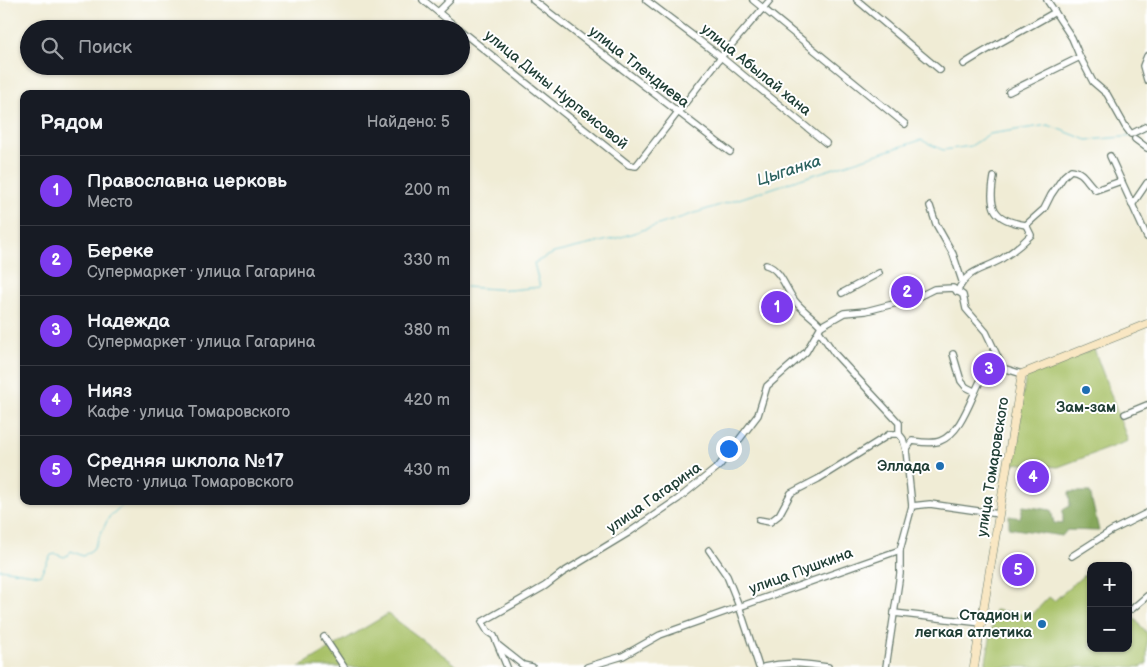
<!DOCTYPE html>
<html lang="ru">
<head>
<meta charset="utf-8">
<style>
  :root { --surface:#171b24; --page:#242831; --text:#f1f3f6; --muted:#9ea1a6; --line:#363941; --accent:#7c3aed }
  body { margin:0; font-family:"Balsamiq Sans",sans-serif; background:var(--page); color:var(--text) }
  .controls { position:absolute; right:15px; bottom:15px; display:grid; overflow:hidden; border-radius:10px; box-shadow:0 1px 4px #0004 }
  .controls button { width:45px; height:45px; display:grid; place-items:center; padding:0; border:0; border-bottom:1px solid var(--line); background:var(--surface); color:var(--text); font:25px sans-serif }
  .you { position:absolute; left:728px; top:448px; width:18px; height:18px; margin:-12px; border:4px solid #fff; border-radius:50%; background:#1a73e8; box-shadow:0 0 0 8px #1a73e833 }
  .badge { display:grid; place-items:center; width:32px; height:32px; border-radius:50%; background:var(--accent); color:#fff; font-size:16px; font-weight:700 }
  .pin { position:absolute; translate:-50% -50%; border:2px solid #fff; box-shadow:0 1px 5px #0006 }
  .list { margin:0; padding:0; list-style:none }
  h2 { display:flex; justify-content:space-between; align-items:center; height:65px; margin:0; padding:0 20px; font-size:21px }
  h2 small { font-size:16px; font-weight:400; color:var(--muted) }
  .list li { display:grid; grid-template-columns:32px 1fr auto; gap:15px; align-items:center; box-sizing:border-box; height:70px; padding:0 20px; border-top:1px solid var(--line) }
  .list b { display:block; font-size:19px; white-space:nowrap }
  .list p { margin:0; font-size:16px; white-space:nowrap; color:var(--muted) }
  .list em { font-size:16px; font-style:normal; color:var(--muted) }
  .icon { flex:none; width:28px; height:28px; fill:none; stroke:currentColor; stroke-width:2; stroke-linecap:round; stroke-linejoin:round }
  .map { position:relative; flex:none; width:1147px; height:667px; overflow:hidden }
  .search { position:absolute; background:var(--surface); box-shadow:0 1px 4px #0004; left:20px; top:20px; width:450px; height:55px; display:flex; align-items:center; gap:12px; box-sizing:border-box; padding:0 18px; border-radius:28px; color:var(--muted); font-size:19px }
  .panel { position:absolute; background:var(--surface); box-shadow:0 1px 4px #0004; left:20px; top:90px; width:450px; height:415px; border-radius:10px }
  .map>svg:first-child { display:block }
  .green { fill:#a8c167; stroke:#647f4e }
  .forest { fill:#86a75c; stroke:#527248 }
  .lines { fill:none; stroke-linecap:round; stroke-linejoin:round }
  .stream { stroke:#4fbcc8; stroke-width:1 }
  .street-casing { stroke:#687a6c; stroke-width:8 }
  .secondary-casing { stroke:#687a6c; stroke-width:9 }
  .street { stroke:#fff; stroke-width:5.5 }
  .secondary { stroke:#f9e7c3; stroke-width:8 }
  .poi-dot { fill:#1f6fb2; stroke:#fff; stroke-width:2 }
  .labels { text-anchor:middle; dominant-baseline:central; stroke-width:4; stroke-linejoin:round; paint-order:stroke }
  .street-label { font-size:15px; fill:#1f3d34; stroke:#fff }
  .poi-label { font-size:15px; font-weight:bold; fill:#1f3d34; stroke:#fff; text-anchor:end }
  .water-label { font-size:16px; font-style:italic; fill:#2d6360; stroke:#fff }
</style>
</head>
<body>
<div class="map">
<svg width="1147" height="667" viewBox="0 0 1147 667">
  <rect width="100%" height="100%" fill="#fff"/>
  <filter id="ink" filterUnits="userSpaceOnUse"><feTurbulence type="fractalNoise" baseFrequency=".02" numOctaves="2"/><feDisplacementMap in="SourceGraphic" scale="10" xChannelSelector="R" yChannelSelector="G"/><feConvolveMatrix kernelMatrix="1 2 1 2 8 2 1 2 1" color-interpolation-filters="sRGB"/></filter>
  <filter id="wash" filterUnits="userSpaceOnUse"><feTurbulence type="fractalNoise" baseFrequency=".0096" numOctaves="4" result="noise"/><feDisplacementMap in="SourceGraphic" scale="20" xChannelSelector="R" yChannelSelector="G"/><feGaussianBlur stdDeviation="1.12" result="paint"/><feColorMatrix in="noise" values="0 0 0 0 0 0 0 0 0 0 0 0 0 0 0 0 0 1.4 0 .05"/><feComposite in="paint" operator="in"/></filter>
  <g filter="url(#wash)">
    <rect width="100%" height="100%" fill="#f0ecd5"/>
    <!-- green -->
    <g class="green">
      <polygon points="1094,349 1128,441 1058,467 1012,463 1026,375"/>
      <polygon points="1084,575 1091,579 1091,648 1128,648 1128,611 1147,633 1147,663 1142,667 985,667 995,610 1031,616 1049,597 1054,601"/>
      <polygon points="388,614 459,667 299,667"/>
    </g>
    <!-- forest -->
    <polygon class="forest" points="1069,492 1090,492 1099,531 1067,530 1062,536 1009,528 1009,516 1020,518 1023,506 1051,510 1054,523 1063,524 1063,510 1070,506"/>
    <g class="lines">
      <!-- stream -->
      <g class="stream">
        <polyline points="466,287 510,290 540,287 534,263 554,253 621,237 921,140 943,150 971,146 989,134 1048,125 1087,140 1147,135"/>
        <polyline points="0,569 40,575 51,555 56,554 64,557 68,555 71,551 83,556 93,549 109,517 127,501"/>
      </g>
    </g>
  </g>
  <g filter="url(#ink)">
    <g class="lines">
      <defs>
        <g id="street">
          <polyline points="423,0 459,29"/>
          <polyline points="533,0 730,152"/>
          <polyline points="646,0 721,57 826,143"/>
          <polyline points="753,0 905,124"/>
          <polyline points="857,0 940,70"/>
          <polyline points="438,12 450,0"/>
          <polyline points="461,31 629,165 636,166 721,57 770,0"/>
          <polyline points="1147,56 1143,66 1147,80"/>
          <polyline points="1080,57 1093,82 1107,94 1125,126 1131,134 1147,126"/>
          <path d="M964 64C993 45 1025 30 1055 12"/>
          <polyline points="1009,92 1080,57 1072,38 1047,0"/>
          <polyline points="1135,139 1147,148"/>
          <polyline points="1110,156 1147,237"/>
          <path d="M994 177C988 208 993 220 1026 225"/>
          <polyline points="1132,205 1147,183"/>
          <polyline points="930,206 936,224 953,254 962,281"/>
          <path d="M766 265C781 269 786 290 795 301 802 310 813 317 821 326"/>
          <path d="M957 292C968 269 980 271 1000 260 1011 253 1021 245 1031 235L1026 225 1044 209 1051 195 1064 176 1071 170C1084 171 1086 182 1096 190L1121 181"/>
          <polyline points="842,293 879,273"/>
          <polyline points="819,331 835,354 899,423 899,434"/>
          <polyline points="953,354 961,381 966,387 974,391"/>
          <polyline points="1125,414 1147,405"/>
          <polyline points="899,434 903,439 906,450"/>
          <path d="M912 506 906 450 912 441C920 442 933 444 940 441 963 432 971 396 983 376L991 374 1003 368"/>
          <polyline points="759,520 770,522 779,515 791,493 818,479 890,434 899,434"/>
          <polyline points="709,550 727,576 739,606 759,667"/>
          <polyline points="1072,556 1111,531 1147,513"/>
          <polyline points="1132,609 1147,596"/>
          <polyline points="894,613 982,623"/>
          <polyline points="324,637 344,667"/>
          <polyline points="499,646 523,665 532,667"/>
          <polyline points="507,667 494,636 488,632 482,622 545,586 562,573 628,533 678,499 719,466 758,415 767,386 806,352 821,326 844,313 866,311 901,302 918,297 934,289 953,288 963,295 966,309 986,332 1003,368 1022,374"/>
          <polyline points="587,667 623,656 660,635 900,550 912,506 930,504 999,514"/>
          <path d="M764 667C788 661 804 664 828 667"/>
          <polyline points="886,667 900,574 900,550"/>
        </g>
        <polyline id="secondary" points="974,667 1022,374 1147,324"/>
      </defs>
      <!-- street casing -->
      <use href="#street" class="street-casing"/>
      <!-- secondary casing -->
      <use href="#secondary" class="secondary-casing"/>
      <!-- street -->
      <use href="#street" class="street"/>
      <!-- secondary -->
      <use href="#secondary" class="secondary"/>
    </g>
  </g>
  <!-- markers -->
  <g class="poi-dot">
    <circle cx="1086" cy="390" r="5"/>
    <circle cx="940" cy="466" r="5"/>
    <circle cx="1042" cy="624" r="5"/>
  </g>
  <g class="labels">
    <!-- street labels -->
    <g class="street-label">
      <text transform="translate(639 67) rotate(38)">улица Тлендиева</text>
      <text transform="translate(756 70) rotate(39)">улица Абылай хана</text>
      <text transform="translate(556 90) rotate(39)">улица Дины Нурпеисовой</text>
      <text transform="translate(993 467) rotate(-81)">улица Томаровского</text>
      <text transform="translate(654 498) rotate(-35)">улица Гагарина</text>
      <text transform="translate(801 571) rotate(-20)">улица Пушкина</text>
    </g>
    <!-- poi labels -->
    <g class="poi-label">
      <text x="1086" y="407" text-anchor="middle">Зам-зам</text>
      <text x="930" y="466">Эллада</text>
      <text x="1032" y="615">Стадион и<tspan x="1032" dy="17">легкая атлетика</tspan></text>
    </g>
    <!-- water labels -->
    <g class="water-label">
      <text transform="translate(789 171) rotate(-18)">Цыганка</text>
    </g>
  </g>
</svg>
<div class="controls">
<button>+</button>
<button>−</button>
</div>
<div class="you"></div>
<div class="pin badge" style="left:777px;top:307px">1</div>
<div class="pin badge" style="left:907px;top:292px">2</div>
<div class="pin badge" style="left:989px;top:369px">3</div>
<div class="pin badge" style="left:1033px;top:477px">4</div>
<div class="pin badge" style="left:1018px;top:570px">5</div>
<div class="search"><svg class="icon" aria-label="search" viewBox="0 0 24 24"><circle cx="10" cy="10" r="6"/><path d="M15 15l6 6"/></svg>Поиск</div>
<section class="panel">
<h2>Рядом<small>Найдено: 5</small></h2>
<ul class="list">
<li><span class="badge">1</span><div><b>Православна церковь</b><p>Место</p></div><em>200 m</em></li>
<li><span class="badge">2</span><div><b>Береке</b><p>Супермаркет · улица Гагарина</p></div><em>330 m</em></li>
<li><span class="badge">3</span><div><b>Надежда</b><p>Супермаркет · улица Гагарина</p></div><em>380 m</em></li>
<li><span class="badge">4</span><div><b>Нияз</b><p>Кафе · улица Томаровского</p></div><em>420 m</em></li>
<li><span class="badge">5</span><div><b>Средняя шклола №17</b><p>Место · улица Томаровского</p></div><em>430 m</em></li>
</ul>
</section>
</div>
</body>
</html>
